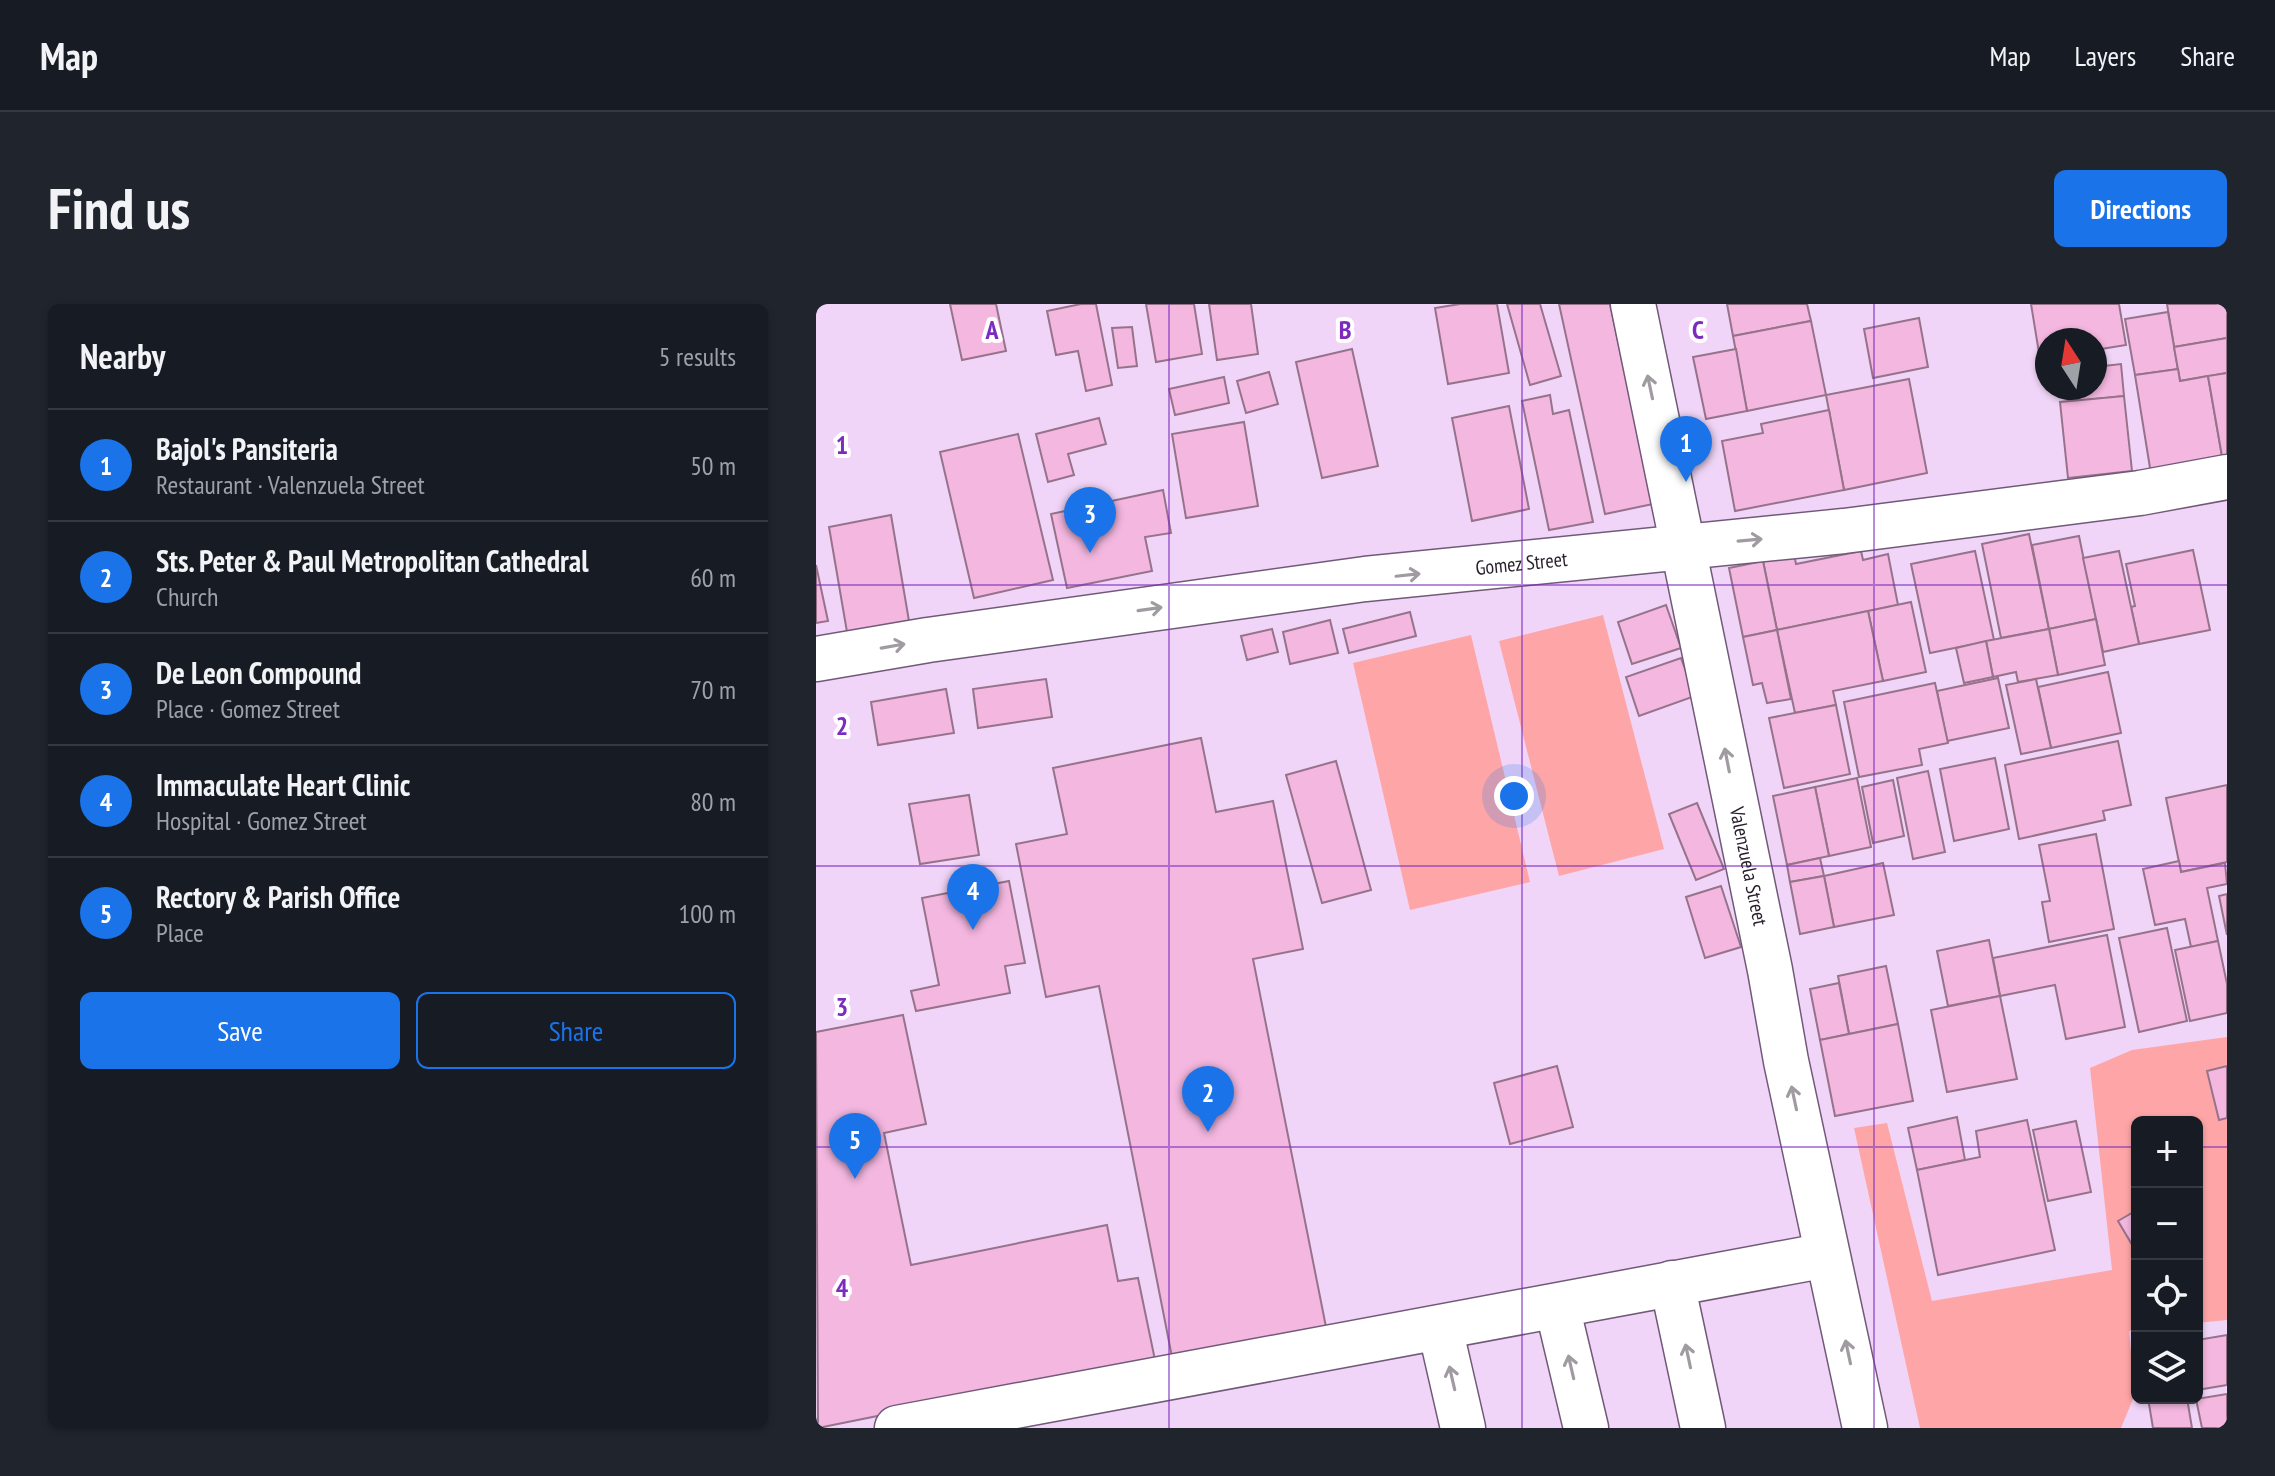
<!DOCTYPE html>
<html lang="en">
<head>
<meta charset="utf-8">
<style>
  :root { --surface:#171b24; --page:#20242c; --text:#f1f3f6; --muted:#9ea1a6; --line:#363941; --accent:#1a73e8 }
  body { margin:0; font-family:"PT Sans Narrow",sans-serif; background:var(--page); color:var(--text) }
  .controls { position:absolute; right:24px; bottom:24px; display:grid; overflow:hidden; border-radius:12px; box-shadow:0 2px 6px #0004 }
  .controls button { width:72px; height:72px; display:grid; place-items:center; padding:0; border:0; border-bottom:2px solid var(--line); background:var(--surface); color:var(--text); font:40px sans-serif }
  .compass { position:absolute; left:1219px; top:24px; width:72px; height:72px; border-radius:50%; background:var(--surface); box-shadow:0 2px 6px #0004; rotate:348deg }
  .you { position:absolute; left:698px; top:492px; width:28px; height:28px; margin:-20px; border:6px solid #fff; border-radius:50%; background:#1a73e8; box-shadow:0 0 0 12px #1a73e833 }
  .badge { display:grid; place-items:center; width:52px; height:52px; border-radius:50%; background:var(--accent); color:#fff; font-size:26px; font-weight:700 }
  .pin { position:absolute; translate:-50% -66px; filter:drop-shadow(0 2px 4px #0008) }
  .pin::after { content:''; position:absolute; top:42px; width:28px; height:24px; background:inherit; clip-path:polygon(0 0,100% 0,50% 100%) }
  .list { margin:0; padding:0; list-style:none }
  h2 { display:flex; justify-content:space-between; align-items:center; height:104px; margin:0; padding:0 32px; font-size:34px }
  h2 small { font-size:26px; font-weight:400; color:var(--muted) }
  .list li { display:grid; grid-template-columns:52px 1fr auto; gap:24px; align-items:center; box-sizing:border-box; height:112px; padding:0 32px; border-top:2px solid var(--line) }
  .list b { display:block; font-size:30px; white-space:nowrap }
  .list p { margin:0; font-size:26px; white-space:nowrap; color:var(--muted) }
  .list em { font-size:26px; font-style:normal; color:var(--muted) }
  .actions { display:flex; gap:16px; padding:24px 32px }
  .actions a { flex:1; padding:18px 0; border:2px solid var(--accent); border-radius:12px; text-align:center; font-size:28px; color:var(--accent) }
  .actions .main { background:var(--accent); color:#fff }
  .icon { flex:none; width:44px; height:44px; fill:none; stroke:currentColor; stroke-width:2; stroke-linecap:round; stroke-linejoin:round }
  .map { position:relative; flex:none; width:1411px; height:1124px; overflow:hidden; border-radius:12px }
  header { display:flex; align-items:center; gap:48px; box-sizing:border-box; height:112px; padding:0 40px; background:var(--surface); border-bottom:2px solid var(--line) }
  header strong { font-size:38px }
  nav { display:flex; gap:44px; margin-inline-start:auto; font-size:28px }
  .intro { display:flex; align-items:center; justify-content:space-between; box-sizing:border-box; height:192px; padding:0 48px }
  h1 { margin:0; font-size:56px }
  .button { padding:20px 36px; border-radius:12px; background:var(--accent); color:#fff; font-size:28px; font-weight:700 }
  main { display:flex; gap:48px; padding:0 48px }
  aside { flex:1; background:var(--surface); border-radius:12px; box-shadow:0 2px 6px #0004 }
  .map>svg:first-child { display:block }
  .green { fill:#fea6a7 }
  .building { fill:#f4b7e0; stroke:#96738a; stroke-width:2 }
  .lines { fill:none; stroke-linecap:round; stroke-linejoin:round }
  .minor-casing { stroke:#715a78; stroke-width:47 }
  .major-casing { stroke:#715a78; stroke-width:47 }
  .minor { stroke:#fff; stroke-width:44 }
  .major { stroke:#fff; stroke-width:44 }
  .oneway { stroke:#9f9ba0 }
  .grid { fill:none; stroke:#7b2cbf; stroke-width:2; stroke-opacity:0.55 }
  .labels { text-anchor:middle; dominant-baseline:central; stroke-width:8; stroke-linejoin:round; paint-order:stroke }
  .street-label { font-size:20px; fill:#2a202d; stroke:#fff }
  .grid-label { font-size:26px; text-anchor:middle; font-weight:bold; fill:#7b2cbf; stroke:#fff; stroke-width:8; stroke-linejoin:round; paint-order:stroke }
</style>
</head>
<body>
<header>
<strong>Map</strong>
<nav><a>Map</a><a>Layers</a><a>Share</a></nav>
</header>
<div class="intro"><h1>Find us</h1><a class="button">Directions</a></div>
<main>
<aside>
<h2>Nearby<small>5 results</small></h2>
<ul class="list">
<li><span class="badge">1</span><div><b>Bajol's Pansiteria</b><p>Restaurant · Valenzuela Street</p></div><em>50 m</em></li>
<li><span class="badge">2</span><div><b>Sts. Peter &amp; Paul Metropolitan Cathedral</b><p>Church</p></div><em>60 m</em></li>
<li><span class="badge">3</span><div><b>De Leon Compound</b><p>Place · Gomez Street</p></div><em>70 m</em></li>
<li><span class="badge">4</span><div><b>Immaculate Heart Clinic</b><p>Hospital · Gomez Street</p></div><em>80 m</em></li>
<li><span class="badge">5</span><div><b>Rectory &amp; Parish Office</b><p>Place</p></div><em>100 m</em></li>
</ul>
<div class="actions"><a class="main">Save</a><a>Share</a></div>
</aside>
<div class="map">
<svg width="1411" height="1124" viewBox="0 0 1411 1124">
  <rect width="100%" height="100%" fill="#f1d5f8"/>
  <!-- green -->
  <g class="green">
    <polygon points="787,311 848,545 743,572 683,337"/>
    <polygon points="655,331 714,578 594,606 537,359"/>
    <polygon points="1411,733 1411,1016 1381,1019 1381,818 1321,818 1321,1025 1313,1027 1319,1090 1305,1124 1104,1124 1038,824 1071,819 1116,997 1296,966 1274,764 1316,746"/>
  </g>
  <!-- building -->
  <g class="building">
    <polygon points="134,0 180,0 190,47 146,56"/>
    <polygon points="265,0 280,0 296,81 270,87 262,47 240,51 231,7"/>
    <polygon points="330,0 378,0 386,50 340,58"/>
    <polygon points="393,0 435,0 442,50 401,56"/>
    <polygon points="644,0 681,0 693,69 632,80 619,4"/>
    <polygon points="691,0 724,0 745,72 714,81"/>
    <polygon points="743,0 794,0 837,200 789,210"/>
    <polygon points="911,0 991,0 995,17 917,32"/>
    <polygon points="1215,0 1303,0 1310,41 1279,46 1279,36 1231,36 1231,54 1224,55"/>
    <polygon points="1351,0 1411,0 1411,34 1358,43"/>
    <polygon points="1352,8 1362,65 1319,71 1309,15"/>
    <polygon points="1103,14 1112,63 1057,74 1048,25"/>
    <polygon points="995,17 1010,91 931,107 917,32"/>
    <polygon points="316,23 321,62 302,64 296,24"/>
    <polygon points="1411,34 1411,69 1364,77 1358,43"/>
    <polygon points="536,45 562,162 506,174 480,58"/>
    <polygon points="920,45 931,107 890,115 877,53"/>
    <polygon points="1305,60 1308,92 1252,98 1250,84 1279,84 1279,63"/>
    <polygon points="1362,65 1364,77 1392,72 1407,158 1335,170 1319,71"/>
    <polygon points="453,68 462,100 430,109 421,77"/>
    <polygon points="1411,69 1411,157 1407,158 1392,72"/>
    <polygon points="408,73 413,99 359,111 353,85"/>
    <polygon points="1093,75 1111,169 1028,186 1010,91"/>
    <polygon points="734,91 737,110 753,106 777,218 733,226 706,97"/>
    <polygon points="1308,92 1316,167 1252,174 1244,98"/>
    <polygon points="693,102 713,205 656,217 636,114"/>
    <polygon points="1013,106 1028,186 919,207 906,137 947,129 945,120"/>
    <polygon points="283,114 290,140 252,150 258,171 232,178 220,130"/>
    <polygon points="428,118 442,202 370,214 356,130"/>
    <polygon points="202,130 237,276 158,294 124,148"/>
    <polygon points="347,186 355,229 329,233 336,267 251,284 235,210"/>
    <polygon points="75,211 93,317 31,328 13,223"/>
    <polygon points="1213,230 1233,325 1185,334 1166,240"/>
    <polygon points="1263,232 1280,315 1233,325 1216,241"/>
    <polygon points="1377,246 1394,326 1323,340 1315,303 1319,302 1310,260"/>
    <polygon points="1045,247 1047,256 1072,250 1082,301 961,326 947,257 978,250 980,260"/>
    <polygon points="1159,247 1178,336 1114,349 1095,260"/>
    <polygon points="1303,247 1323,340 1287,348 1267,254"/>
    <polygon points="947,257 961,326 927,333 913,264"/>
    <polygon points="0,261 12,317 0,319"/>
    <polygon points="1095,298 1110,368 1067,377 1052,307"/>
    <polygon points="850,301 865,344 816,360 802,318"/>
    <polygon points="1052,307 1067,377 1017,387 1020,401 979,409 961,326"/>
    <polygon points="594,308 600,332 533,349 527,325"/>
    <polygon points="1280,315 1289,361 1242,371 1233,325"/>
    <polygon points="514,316 522,349 474,360 467,328"/>
    <polygon points="456,325 462,348 431,356 425,332"/>
    <polygon points="1233,325 1242,371 1202,378 1200,368 1177,373 1170,337"/>
    <polygon points="961,326 975,395 951,399 946,379 937,381 927,333"/>
    <polygon points="1170,337 1177,373 1148,379 1140,344"/>
    <polygon points="865,354 879,392 823,412 810,373"/>
    <polygon points="1292,368 1305,429 1235,444 1222,383"/>
    <polygon points="1182,374 1193,424 1131,437 1121,387"/>
    <polygon points="230,375 236,413 162,424 157,385"/>
    <polygon points="1220,375 1235,444 1205,450 1190,381"/>
    <polygon points="1119,379 1132,439 1103,445 1106,461 1043,473 1028,398"/>
    <polygon points="130,385 138,429 62,441 55,398"/>
    <polygon points="1020,401 1034,470 968,484 953,414"/>
    <polygon points="385,434 400,508 457,497 487,645 437,655 511,1028 357,1058 283,682 230,693 200,540 251,530 237,464"/>
    <polygon points="1302,437 1315,501 1287,507 1289,516 1203,535 1189,461"/>
    <polygon points="1179,454 1193,525 1138,537 1124,465"/>
    <polygon points="520,457 555,586 506,599 470,471"/>
    <polygon points="1112,467 1129,548 1097,555 1081,474"/>
    <polygon points="1041,474 1055,543 1013,552 999,483"/>
    <polygon points="1077,476 1088,532 1057,539 1046,483"/>
    <polygon points="1411,481 1411,558 1365,568 1350,494"/>
    <polygon points="999,483 1013,552 971,561 957,492"/>
    <polygon points="153,491 163,551 104,560 93,500"/>
    <polygon points="881,499 908,565 880,576 853,510"/>
    <polygon points="1280,530 1298,625 1233,638 1226,598 1234,597 1223,541"/>
    <polygon points="1004,554 1008,572 974,578 971,561"/>
    <polygon points="1363,557 1365,568 1409,559 1411,580 1391,584 1402,637 1375,643 1369,615 1339,621 1327,565"/>
    <polygon points="1067,559 1078,611 1018,623 1008,572"/>
    <polygon points="1008,572 1018,623 984,630 974,578"/>
    <polygon points="193,577 209,659 189,662 194,689 100,707 95,687 123,681 106,594"/>
    <polygon points="905,582 925,643 889,654 870,593"/>
    <polygon points="1411,590 1411,631 1403,592"/>
    <polygon points="1351,624 1371,717 1323,728 1303,634"/>
    <polygon points="1291,631 1309,723 1250,735 1239,681 1184,692 1177,654"/>
    <polygon points="1173,636 1184,692 1132,702 1121,647"/>
    <polygon points="1402,637 1411,680 1411,709 1374,717 1359,646"/>
    <polygon points="1070,662 1082,720 1033,730 1022,672"/>
    <polygon points="1023,679 1033,730 1004,736 994,685"/>
    <polygon points="1184,692 1201,775 1131,788 1115,706"/>
    <polygon points="87,711 110,820 68,829 95,961 291,921 302,977 322,974 339,1056 2,1124 0,728"/>
    <polygon points="1082,720 1097,797 1019,812 1004,736"/>
    <polygon points="741,762 757,823 694,840 678,779"/>
    <polygon points="1411,762 1411,814 1403,816 1391,767"/>
    <polygon points="1141,813 1149,856 1101,866 1092,824"/>
    <polygon points="1211,816 1239,946 1122,971 1101,866 1164,853 1160,827"/>
    <polygon points="1260,817 1275,888 1232,897 1217,826"/>
    <polygon points="1321,906 1321,949 1302,917"/>
    <polygon points="1411,1031 1411,1081 1381,1086 1381,1036"/>
    <polygon points="1411,1090 1411,1124 1386,1124 1380,1095"/>
    <polygon points="1332,1094 1371,1094 1376,1124 1337,1124"/>
  </g>
  <g class="lines">
    <defs>
      <g id="minor">
        <path id="s1" d="M817 0 954 666 970 757 1049 1124"/>
        <polyline points="856,979 887,1124"/>
        <polyline points="741,1002 770,1124"/>
        <polyline points="624,1024 647,1124"/>
        <polyline points="81,1124 1011,951"/>
      </g>
      <g id="major">
        <path id="s2" d="M0 355 112 336 549 275 1028 227 1324 189 1411 173"/>
      </g>
    </defs>
    <!-- minor casing -->
    <use href="#minor" class="minor-casing"/>
    <!-- major casing -->
    <use href="#major" class="major-casing"/>
    <!-- minor -->
    <use href="#minor" class="minor"/>
    <!-- major -->
    <use href="#major" class="major"/>
  </g>
  <!-- one-way arrows -->
  <defs><path id="oneway-shaft" d="M-6 0H5M1.5-3L5.5 0L1.5 3" fill="none" stroke-width="1.6" stroke-linecap="round" stroke-linejoin="round" transform="scale(2)"/></defs>
  <g class="oneway">
    <use href="#oneway-shaft" transform="translate(834 83) rotate(-102)"/>
    <use href="#oneway-shaft" transform="translate(934 236) rotate(-5)"/>
    <use href="#oneway-shaft" transform="translate(592 271) rotate(-6)"/>
    <use href="#oneway-shaft" transform="translate(334 305) rotate(-8)"/>
    <use href="#oneway-shaft" transform="translate(77 342) rotate(-10)"/>
    <use href="#oneway-shaft" transform="translate(911 456) rotate(-101)"/>
    <use href="#oneway-shaft" transform="translate(978 794) rotate(-102)"/>
    <use href="#oneway-shaft" transform="translate(1032 1048) rotate(-102)"/>
    <use href="#oneway-shaft" transform="translate(872 1052) rotate(-102)"/>
    <use href="#oneway-shaft" transform="translate(755 1063) rotate(-103)"/>
    <use href="#oneway-shaft" transform="translate(636 1074) rotate(-103)"/>
  </g>
  <!-- grid -->
  <path class="grid" d="M353 0V1124M706 0V1124M1058 0V1124M0 281H1411M0 562H1411M0 843H1321M1381 843H1411"/>
  <g class="labels">
    <!-- street labels -->
    <g class="street-label">
      <text stroke="none"><textPath href="#s2" startOffset="712">Gomez Street</textPath></text>
      <text stroke="none"><textPath href="#s1" startOffset="574">Valenzuela Street</textPath></text>
    </g>
  </g>
  <g class="grid-label">
    <text x="176" y="35">A</text>
    <text x="529" y="35">B</text>
    <text x="882" y="35">C</text>
    <text x="26" y="150">1</text>
    <text x="26" y="431">2</text>
    <text x="26" y="712">3</text>
    <text x="26" y="993">4</text>
  </g>
</svg>
<div class="controls">
<button>+</button>
<button>−</button>
<button><svg class="icon" aria-label="locate" viewBox="0 0 24 24"><circle cx="12" cy="12" r="6"/><path d="M12 2v4M12 18v4M2 12h4M18 12h4"/></svg></button>
<button><svg class="icon" aria-label="layers" viewBox="0 0 24 24"><path d="M12 4l9 5-9 5-9-5zM3 14l9 5 9-5"/></svg></button>
</div>
<svg class="compass" viewBox="-18 -18 36 36"><path d="M0-13l5 13h-10z" fill="#e53935"/><path d="M0 13l5-13h-10z" fill="#9ea1a6"/></svg>
<div class="you"></div>
<div class="pin badge" style="left:870px;top:178px">1</div>
<div class="pin badge" style="left:392px;top:828px">2</div>
<div class="pin badge" style="left:274px;top:249px">3</div>
<div class="pin badge" style="left:157px;top:626px">4</div>
<div class="pin badge" style="left:39px;top:875px">5</div>
</div>
</main>
</body>
</html>
